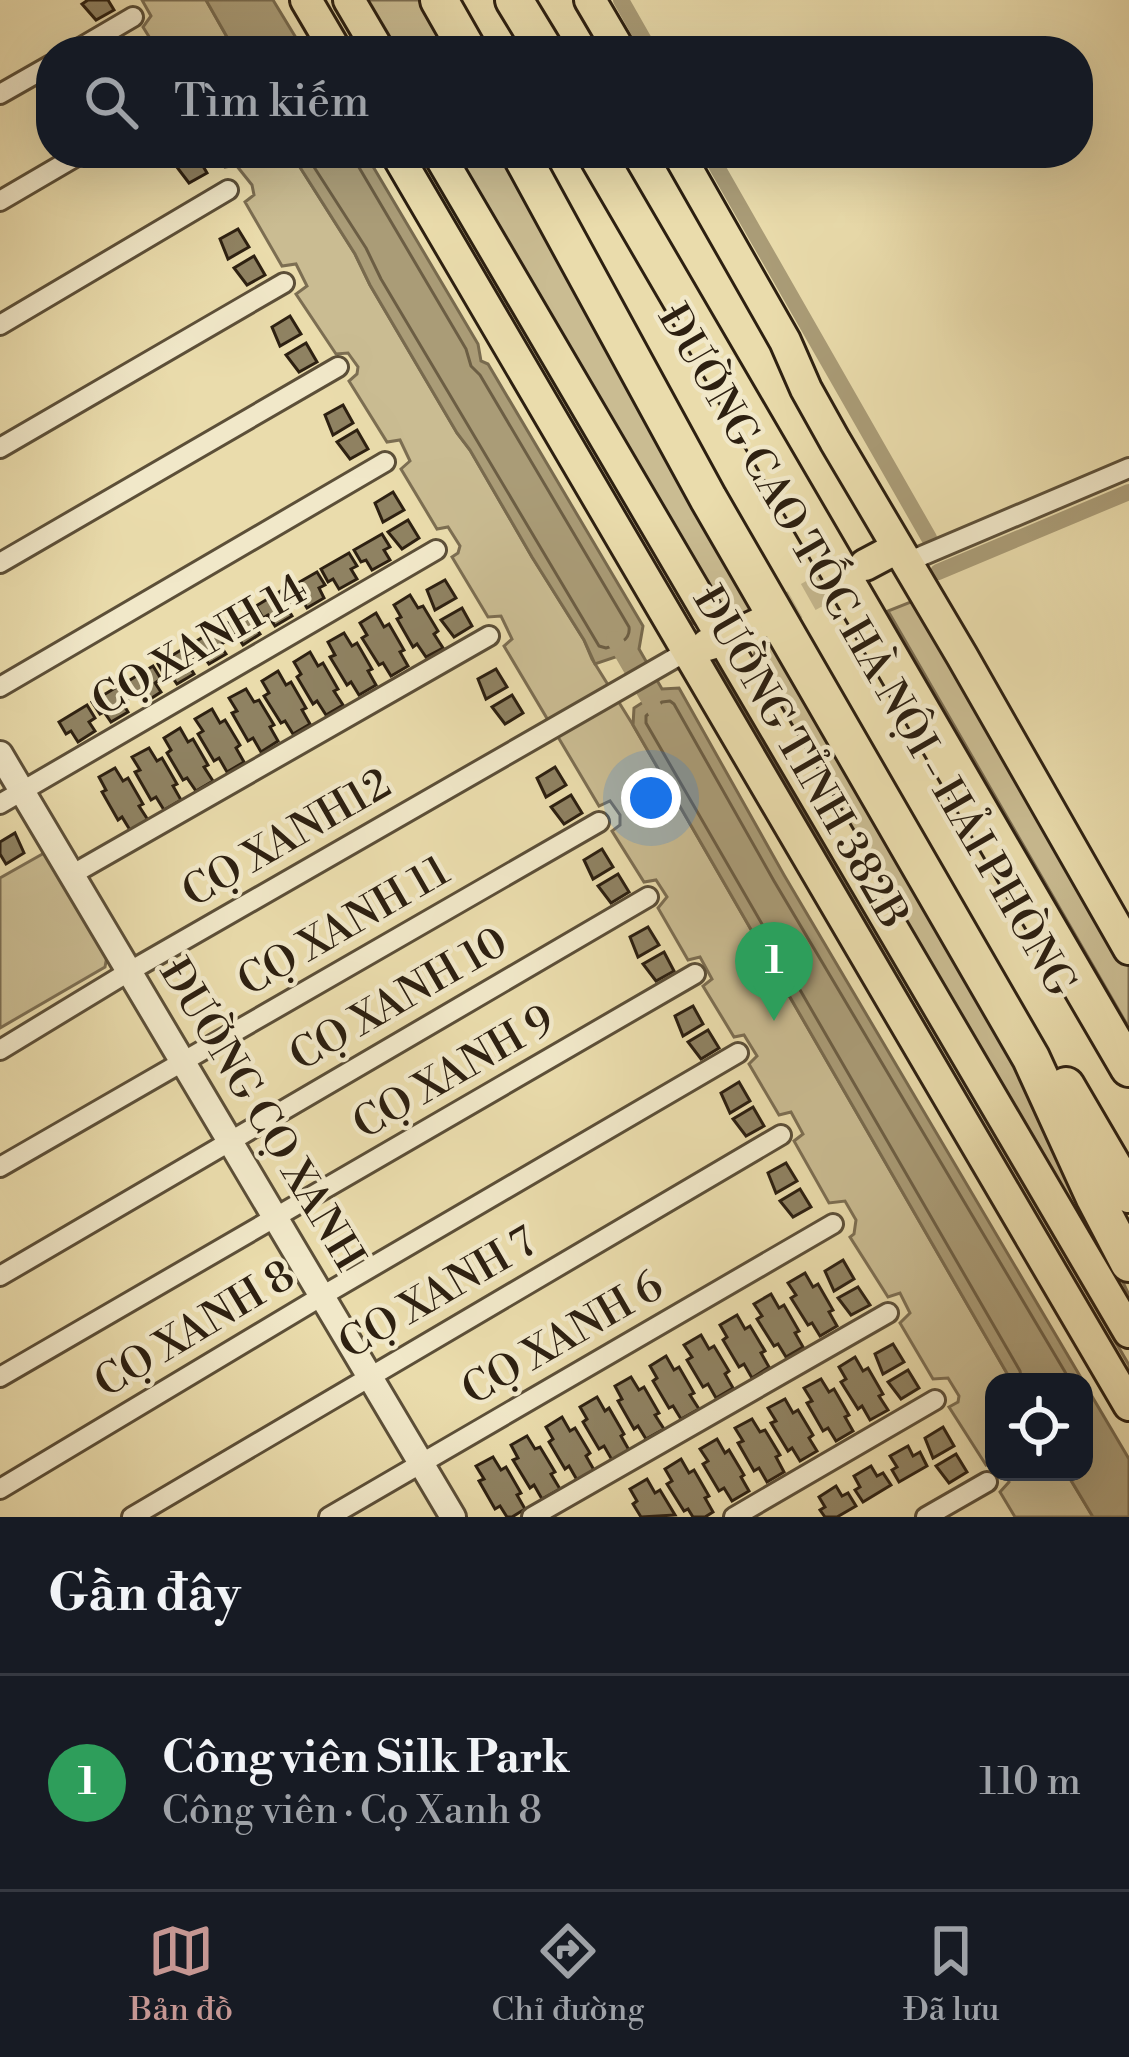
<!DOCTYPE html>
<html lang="vi">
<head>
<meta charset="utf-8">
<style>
  :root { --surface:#171b24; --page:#20242c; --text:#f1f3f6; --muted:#9ea1a6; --line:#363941; --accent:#c59692 }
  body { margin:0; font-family:"Libre Bodoni",serif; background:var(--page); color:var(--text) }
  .controls { position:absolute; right:36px; bottom:36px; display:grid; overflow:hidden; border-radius:24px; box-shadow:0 12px 48px #0002 }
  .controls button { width:108px; height:108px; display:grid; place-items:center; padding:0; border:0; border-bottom:3px solid var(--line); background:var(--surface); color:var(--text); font:60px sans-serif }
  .you { position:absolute; left:651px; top:798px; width:42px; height:42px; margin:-30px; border:9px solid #fff; border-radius:50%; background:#1a73e8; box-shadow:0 0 0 18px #1a73e833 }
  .badge { display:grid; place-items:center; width:78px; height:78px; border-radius:50%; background:var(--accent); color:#fff; font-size:39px; font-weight:700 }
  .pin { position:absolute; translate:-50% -99px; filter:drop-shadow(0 3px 6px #0008) }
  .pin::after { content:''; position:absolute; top:63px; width:42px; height:36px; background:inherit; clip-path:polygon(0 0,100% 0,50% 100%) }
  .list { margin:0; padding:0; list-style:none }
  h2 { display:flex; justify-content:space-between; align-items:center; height:156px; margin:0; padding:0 48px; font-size:51px }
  h2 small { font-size:39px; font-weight:400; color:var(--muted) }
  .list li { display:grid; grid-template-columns:78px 1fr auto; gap:36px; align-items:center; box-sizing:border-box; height:216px; padding:0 48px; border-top:3px solid var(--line) }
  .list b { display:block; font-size:45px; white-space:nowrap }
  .list p { margin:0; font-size:39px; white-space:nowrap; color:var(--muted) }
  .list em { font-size:39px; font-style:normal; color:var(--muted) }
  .icon { flex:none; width:66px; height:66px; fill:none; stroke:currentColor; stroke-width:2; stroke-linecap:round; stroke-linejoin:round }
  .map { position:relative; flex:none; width:1129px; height:1517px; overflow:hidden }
  .search { position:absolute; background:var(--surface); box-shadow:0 12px 48px #0002; left:36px; right:36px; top:36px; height:132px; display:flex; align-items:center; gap:30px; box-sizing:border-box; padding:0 42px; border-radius:48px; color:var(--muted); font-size:45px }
  .sheet { height:372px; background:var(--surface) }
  nav { display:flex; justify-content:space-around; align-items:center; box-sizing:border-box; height:168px; border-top:3px solid var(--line); background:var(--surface); font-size:33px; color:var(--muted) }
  nav a { display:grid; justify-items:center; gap:6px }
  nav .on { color:var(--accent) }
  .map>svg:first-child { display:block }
  .green { fill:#cabc92; stroke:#7c6e52; stroke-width:3 }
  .water { fill:#aa9c77; stroke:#786a4e; stroke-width:3 }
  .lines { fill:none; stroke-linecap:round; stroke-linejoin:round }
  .shore { stroke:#6c5e44; stroke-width:3 }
  .canal { stroke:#aa9c77; stroke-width:16 }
  .building { fill:#8f8262; stroke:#2d2011; stroke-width:3 }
  .primary-tunnel { stroke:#c4b68d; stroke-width:30; stroke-dasharray:30 15; stroke-linecap:butt }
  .minor-casing { stroke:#5c4f38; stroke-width:24 }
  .tertiary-casing { stroke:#5c4f38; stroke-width:30 }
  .primary-casing { stroke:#2d2011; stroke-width:36 }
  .motorway-casing { stroke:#2d2011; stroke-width:42 }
  .minor { stroke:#f1e8c9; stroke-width:18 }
  .tertiary { stroke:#f1e8c9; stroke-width:24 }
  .primary { stroke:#eadcac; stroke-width:30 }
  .motorway { stroke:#eadcac; stroke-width:36 }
  .labels { text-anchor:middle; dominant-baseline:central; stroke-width:9; stroke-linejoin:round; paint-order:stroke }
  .street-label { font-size:42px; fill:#2d2011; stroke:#f1e8c9 }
</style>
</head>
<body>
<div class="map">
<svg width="1129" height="1517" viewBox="0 0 1129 1517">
  <rect width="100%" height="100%" fill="#eadcac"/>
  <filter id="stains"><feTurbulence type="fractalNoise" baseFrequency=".00167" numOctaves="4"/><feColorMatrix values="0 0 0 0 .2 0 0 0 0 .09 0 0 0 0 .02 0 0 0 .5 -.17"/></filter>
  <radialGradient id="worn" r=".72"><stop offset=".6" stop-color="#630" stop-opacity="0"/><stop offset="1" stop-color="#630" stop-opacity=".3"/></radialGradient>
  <!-- green -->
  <g class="green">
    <polygon points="142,0 206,0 235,51 158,51 143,27 151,16"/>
    <polygon points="365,0 423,0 452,51 395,51"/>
    <polygon points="216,153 291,153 355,254 370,285 457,433 470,450 532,557 584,640 592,659 633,725 1012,1382 994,1382 994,1460 986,1465 949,1407 958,1402 959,1396 948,1378 933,1379 900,1323 910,1313 900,1293 888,1297 850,1237 854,1234 856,1220 845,1201 829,1203 794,1141 803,1134 791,1112 779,1115 749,1064 757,1056 744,1035 734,1037 703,986 712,979 700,957 688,960 658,908 667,897 656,880 644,882 612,831 620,825 620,815 610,801 599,806 504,646 512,639 501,616 488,617 452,557 458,553 460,546 448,527 437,529 401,469 410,461 400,440 387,442 349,381 357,374 358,367 348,353 336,354 296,294 307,286 296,264 282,266 245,202 254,195 252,185 236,165 225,167"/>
    <polygon points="414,153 424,153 695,624 687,620"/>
    <polygon points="454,153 509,153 766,614 746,616 714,602"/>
    <polygon points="913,601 1129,966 1129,1028 888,611"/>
    <polygon points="771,622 1004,1026 1129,1295 1129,1314 753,662 757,642"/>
    <polygon points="718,660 1129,1365 1129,1376 715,662"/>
    <polygon points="46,852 107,956 105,967 0,1028 0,878"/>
    <polygon points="1007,1472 1066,1472 1093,1517 1015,1517 1000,1492 1009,1482"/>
  </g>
  <!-- water -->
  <g class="water">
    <polygon points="206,0 273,0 304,51 235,51"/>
    <polygon points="291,153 365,153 478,344 481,361 488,364 643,626 639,649 662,689 679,688 784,875 1129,1459 1129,1517 1093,1517 1066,1472 1084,1472 1084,1382 1012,1382 633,725 634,708 651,697 627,653 595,664 584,640 532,557 470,450 457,433 370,285 355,254"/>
  </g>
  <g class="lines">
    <!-- shore -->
    <g class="shore">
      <path d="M305 153 366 248 381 279 599 646 606 648C617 645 631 641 629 627L480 375 471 366 466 349 357 164 355 153"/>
      <polyline points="1022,1382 1020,1371 646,723 646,716 662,702 670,701 674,704 774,881 1071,1382"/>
    </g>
    <!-- canal -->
    <g class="canal">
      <polyline points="621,0 650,51"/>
      <polyline points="709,153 929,538"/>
      <polyline points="938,572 1129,492"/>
      <polyline points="614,639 658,715"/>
    </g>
  </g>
  <!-- building -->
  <g class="building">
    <polygon points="88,0 108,0 114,10 96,20 82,4"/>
    <polygon points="196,154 207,173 189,183 176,166"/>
    <polygon points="238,229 249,247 228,259 220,239"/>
    <polygon points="254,256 265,275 247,285 234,268"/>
    <polygon points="290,316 301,334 280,346 272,327"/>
    <polygon points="306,343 317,362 299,372 286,355"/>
    <polygon points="343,405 353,423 333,435 325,415"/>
    <polygon points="357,430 368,449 350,459 337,442"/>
    <polygon points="393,492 404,510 383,522 375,503"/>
    <polygon points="408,520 419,538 402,549 388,532"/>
    <polygon points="382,534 390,547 384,550 390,560 372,570 366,560 361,562 354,550"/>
    <polygon points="349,553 357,566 351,569 357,579 339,589 333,579 328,582 321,569"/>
    <polygon points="317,572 325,585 319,588 324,598 307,608 301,598 296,601 289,588"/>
    <polygon points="445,580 456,598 435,610 427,590"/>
    <polygon points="284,589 292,602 286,606 292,616 275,626 268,615 263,618 256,606"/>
    <polygon points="410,595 418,608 423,606 438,631 434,634 443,648 426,657 417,644 413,647 397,619 401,617 394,605"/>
    <polygon points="252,608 260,621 254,625 260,634 243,645 236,634 231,637 224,625"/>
    <polygon points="462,608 472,626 454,637 441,620"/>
    <polygon points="376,613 384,627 389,624 404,650 400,652 408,666 391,676 383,663 379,665 362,638 367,635 360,623"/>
    <polygon points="218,628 226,641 220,645 226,654 209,664 202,654 198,657 190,645"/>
    <polygon points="344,633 352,646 357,643 372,669 368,671 376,685 359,695 351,682 347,685 330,657 335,655 328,642"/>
    <polygon points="186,647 194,660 188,664 194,674 177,684 170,674 165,676 158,664"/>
    <polygon points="310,652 318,666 323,663 338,689 334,691 343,705 326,715 317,701 313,704 297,677 301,674 294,662"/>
    <polygon points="153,666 161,679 155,683 161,692 144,703 138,692 133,695 125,683"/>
    <polygon points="496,669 507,687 486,699 478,679"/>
    <polygon points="278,671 286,685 291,682 306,708 302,710 310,724 293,734 285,721 281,723 264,696 269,693 262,681"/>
    <polygon points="120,685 128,699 122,702 128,712 111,722 104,712 100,714 92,702"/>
    <polygon points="246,689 254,702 259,700 274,725 270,727 278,741 261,752 253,738 248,741 232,713 237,711 229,698"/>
    <polygon points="512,695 523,713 505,724 492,707"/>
    <polygon points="87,705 95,718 89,722 95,731 78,742 71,731 66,734 59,722"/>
    <polygon points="212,709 220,723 225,720 240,745 236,748 244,762 227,772 219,758 214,761 198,734 203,731 195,719"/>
    <polygon points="180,728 188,742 193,739 208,765 204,767 213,781 196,791 187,778 183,780 167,753 171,750 164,738"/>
    <polygon points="149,748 157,761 162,758 177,784 173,786 181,800 164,810 156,797 151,800 135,772 140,770 132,757"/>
    <polygon points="555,767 566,785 546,797 537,778"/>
    <polygon points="115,768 123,781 128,778 143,804 139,806 148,820 130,830 122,817 118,820 102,792 106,790 99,777"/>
    <polygon points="571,795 582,813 564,824 551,807"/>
    <polygon points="15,833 24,853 6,864 0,854 0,842"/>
    <polygon points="602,849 613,867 593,879 584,860"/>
    <polygon points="618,874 629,892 611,903 598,886"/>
    <polygon points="648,927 659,945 638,957 630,937"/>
    <polygon points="664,952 674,971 656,981 643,964"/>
    <polygon points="693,1006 703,1024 683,1036 675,1016"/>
    <polygon points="708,1030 719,1048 701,1059 688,1042"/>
    <polygon points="739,1082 750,1101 730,1113 721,1093"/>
    <polygon points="753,1107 764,1126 746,1136 733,1119"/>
    <polygon points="786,1163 797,1181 776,1193 768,1173"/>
    <polygon points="800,1189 811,1207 793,1217 780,1201"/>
    <polygon points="843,1260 854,1279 834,1291 825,1271"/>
    <polygon points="805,1273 813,1287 818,1284 833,1310 829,1312 837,1326 820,1336 812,1323 808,1325 791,1298 796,1295 788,1283"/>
    <polygon points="858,1287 870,1305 851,1315 838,1298"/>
    <polygon points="771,1294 779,1308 784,1305 799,1331 795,1333 803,1347 786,1357 778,1344 774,1346 757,1319 762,1316 754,1304"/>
    <polygon points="737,1315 745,1329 750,1326 765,1351 761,1353 769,1367 752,1378 744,1364 739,1367 723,1340 727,1337 720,1325"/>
    <polygon points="701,1335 709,1349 714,1346 729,1371 725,1374 733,1388 716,1398 708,1384 703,1387 687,1360 692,1357 684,1345"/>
    <polygon points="893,1344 904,1362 883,1374 875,1354"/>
    <polygon points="666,1356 674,1370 679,1367 694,1393 690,1395 699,1409 681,1419 673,1406 669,1408 653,1381 657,1378 650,1366"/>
    <polygon points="855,1357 863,1371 868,1368 883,1394 879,1396 888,1410 870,1420 862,1406 858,1409 841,1382 846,1379 839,1367"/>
    <polygon points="908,1370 919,1388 901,1399 888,1382"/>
    <polygon points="631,1377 639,1390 644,1387 659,1413 655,1415 664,1429 646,1439 638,1426 634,1429 618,1401 622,1399 615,1386"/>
    <polygon points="821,1379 829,1392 834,1389 849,1415 845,1417 853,1431 836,1441 828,1428 823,1431 807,1403 812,1401 804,1388"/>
    <polygon points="597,1397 605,1411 609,1408 624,1434 621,1436 629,1450 612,1460 604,1446 599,1449 583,1422 587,1419 580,1407"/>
    <polygon points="785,1399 793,1413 798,1410 813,1435 809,1438 817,1451 800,1461 792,1448 788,1451 771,1423 776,1421 768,1408"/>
    <polygon points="562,1417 570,1431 575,1428 590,1453 586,1456 594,1470 577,1480 569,1466 565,1469 549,1442 553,1439 546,1427"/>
    <polygon points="752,1419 760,1432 765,1430 780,1455 776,1457 784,1472 767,1482 759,1468 754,1471 738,1443 743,1441 735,1428"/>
    <polygon points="943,1427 954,1446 933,1458 925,1438"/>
    <polygon points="527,1436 535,1449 540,1447 555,1472 551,1474 560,1489 542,1499 534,1485 530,1488 513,1460 518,1458 511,1445"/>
    <polygon points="717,1439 725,1453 729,1450 744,1475 741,1477 749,1491 732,1501 724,1488 719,1491 703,1464 708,1461 700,1449"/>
    <polygon points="908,1446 913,1456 920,1452 927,1466 899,1482 892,1470 897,1467 890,1456"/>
    <polygon points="956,1454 967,1472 949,1483 936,1466"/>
    <polygon points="493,1457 501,1470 506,1467 521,1493 517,1495 525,1509 512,1517 507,1517 500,1506 495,1509 479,1481 484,1479 476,1466"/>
    <polygon points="681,1459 689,1473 694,1470 709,1496 705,1498 713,1512 705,1517 693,1517 688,1509 684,1511 667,1484 672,1481 665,1469"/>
    <polygon points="871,1466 877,1476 883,1473 891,1485 863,1502 855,1490 860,1487 854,1476"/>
    <polygon points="647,1479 655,1493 660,1490 675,1515 641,1517 633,1504 637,1501 630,1489"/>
    <polygon points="836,1486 842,1496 848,1493 856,1506 837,1517 825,1517 820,1510 825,1507 819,1497"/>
  </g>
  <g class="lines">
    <!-- primary-tunnel -->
    <polyline class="primary-tunnel" points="769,619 860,568"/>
    <defs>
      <g id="minor">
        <polyline points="75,51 133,17"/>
        <polyline points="0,94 51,65"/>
        <polyline points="0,201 82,153"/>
        <polyline points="0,325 228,190"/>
        <polyline points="0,448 284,283"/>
        <polyline points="0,563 338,367"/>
        <polyline points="905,563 1129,468"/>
        <polyline points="0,687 385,462"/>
        <polyline points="0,804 436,550"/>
        <polyline points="73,874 489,636"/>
        <polyline points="0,1050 130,971 689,650"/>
        <polyline points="0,1167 599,822"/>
        <polyline points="0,1276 648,897"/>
        <polyline points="0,1377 695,974"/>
        <polyline points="0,1489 322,1296 738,1053"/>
        <polyline points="132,1517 781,1135"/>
        <polyline points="329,1517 833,1224"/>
        <polyline points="532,1517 888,1313"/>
        <polyline points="734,1517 935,1400"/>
        <polyline points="926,1517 987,1482"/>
      </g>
      <polyline id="tertiary" points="0,754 453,1517"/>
      <g id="primary">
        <polyline points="306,0 336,51"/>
        <polyline points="349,0 379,51"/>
        <polyline points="590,0 620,51"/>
        <polyline points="396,153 1129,1405"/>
        <polyline points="438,153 1129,1332"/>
        <polyline points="678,153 785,341 806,389 835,441 962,656 1129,949"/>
        <polyline points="865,565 897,548"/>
        <polyline points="707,645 724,640 769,619"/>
      </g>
      <g id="motorway">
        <polyline points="439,0 468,51"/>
        <polyline points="514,0 545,51"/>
        <polyline points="520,153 708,498 1031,1058 1095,1198 1129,1263"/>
        <polyline points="596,153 1129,1068"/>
        <polyline points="1066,1086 1129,1194"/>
      </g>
    </defs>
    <!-- minor casing -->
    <use href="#minor" class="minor-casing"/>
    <!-- tertiary casing -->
    <use href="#tertiary" class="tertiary-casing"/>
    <!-- primary casing -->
    <use href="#primary" class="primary-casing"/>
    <!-- motorway casing -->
    <use href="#motorway" class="motorway-casing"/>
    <!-- minor -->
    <use href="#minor" class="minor"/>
    <!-- tertiary -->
    <use href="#tertiary" class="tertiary"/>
    <!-- primary -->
    <use href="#primary" class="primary"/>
    <!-- motorway -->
    <use href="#motorway" class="motorway"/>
  </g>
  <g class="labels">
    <!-- street labels -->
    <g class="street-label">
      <text transform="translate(200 646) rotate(-30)">CỌ XANH 14</text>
      <text transform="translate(866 651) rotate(60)">ĐƯỜNG CAO TỐC HÀ NỘI - HẢI PHÒNG</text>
      <text transform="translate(800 758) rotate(60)">ĐƯỜNG TỈNH 382B</text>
      <text transform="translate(287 839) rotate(-30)">CỌ XANH12</text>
      <text transform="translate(344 927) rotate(-30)">CỌ XANH 11</text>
      <text transform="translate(399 1000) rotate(-30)">CỌ XANH 10</text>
      <text transform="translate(454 1073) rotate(-30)">CỌ XANH 9</text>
      <text transform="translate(261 1115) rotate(59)">ĐƯỜNG CỌ XANH</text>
      <text transform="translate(438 1294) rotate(-30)">CỌ XANH 7</text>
      <text transform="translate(195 1330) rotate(-31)">CỌ XANH 8</text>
      <text transform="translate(563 1339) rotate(-30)">CỌ XANH 6</text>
    </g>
  </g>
  <rect width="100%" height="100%" filter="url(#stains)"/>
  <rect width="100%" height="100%" fill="url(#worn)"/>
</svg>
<div class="controls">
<button><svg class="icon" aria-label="locate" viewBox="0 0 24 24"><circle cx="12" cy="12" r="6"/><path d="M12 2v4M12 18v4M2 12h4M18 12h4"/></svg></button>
</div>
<div class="you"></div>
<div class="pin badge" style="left:774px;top:1021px;background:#2e9e5b">1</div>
<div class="search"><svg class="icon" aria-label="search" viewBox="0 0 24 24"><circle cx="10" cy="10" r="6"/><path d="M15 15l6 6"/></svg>Tìm kiếm</div>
</div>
<section class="sheet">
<h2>Gần đây<small></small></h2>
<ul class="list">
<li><span class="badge" style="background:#2e9e5b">1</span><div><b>Công viên Silk Park</b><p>Công viên · Cọ Xanh 8</p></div><em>110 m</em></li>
</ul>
</section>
<nav>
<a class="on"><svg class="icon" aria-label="map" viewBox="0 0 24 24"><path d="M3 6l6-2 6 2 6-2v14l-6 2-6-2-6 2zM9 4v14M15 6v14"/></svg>Bản đồ</a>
<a><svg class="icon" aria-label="directions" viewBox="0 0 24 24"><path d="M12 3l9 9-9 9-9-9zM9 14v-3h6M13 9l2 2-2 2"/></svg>Chỉ đường</a>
<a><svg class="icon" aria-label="saved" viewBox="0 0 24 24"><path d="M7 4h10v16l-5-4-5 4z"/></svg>Đã lưu</a>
</nav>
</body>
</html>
